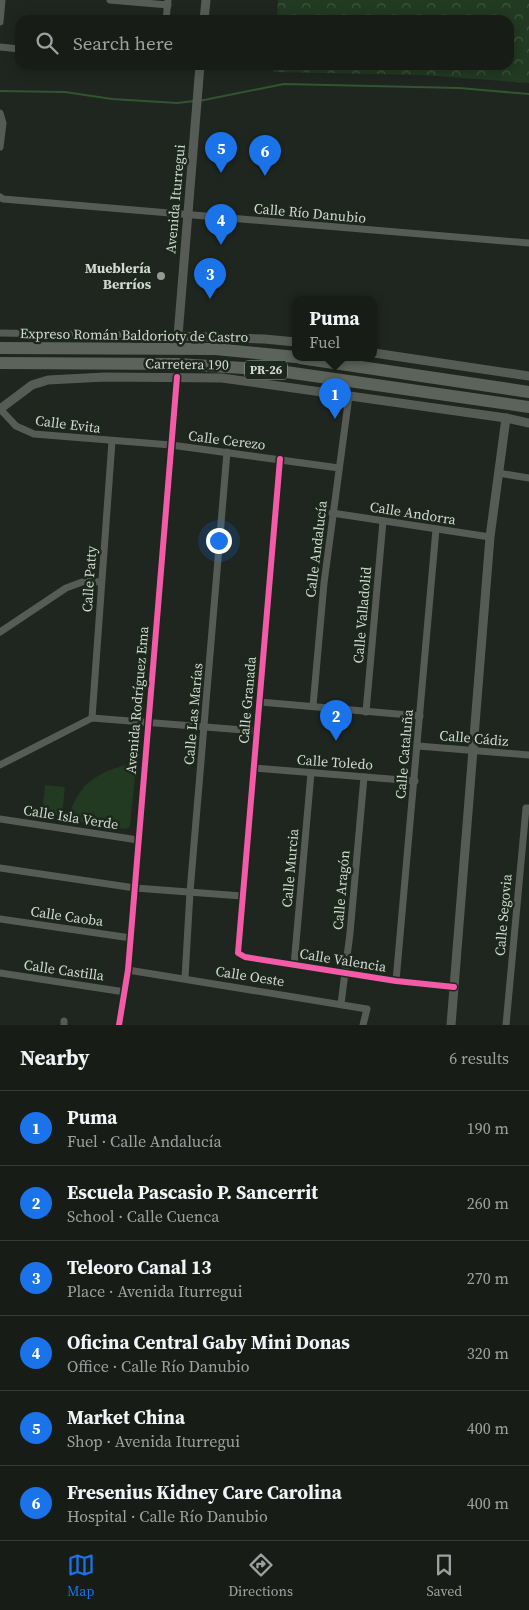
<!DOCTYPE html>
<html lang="en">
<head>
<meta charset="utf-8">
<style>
  :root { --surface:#171c17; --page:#242924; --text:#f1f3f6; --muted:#9ea1a1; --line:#363a36; --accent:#1a73e8 }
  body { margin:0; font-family:"Source Serif 4",serif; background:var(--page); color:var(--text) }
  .you { position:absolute; left:218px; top:540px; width:18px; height:18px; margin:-12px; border:4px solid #fff; border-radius:50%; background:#1a73e8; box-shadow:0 0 0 8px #1a73e833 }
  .badge { display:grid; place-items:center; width:32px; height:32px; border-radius:50%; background:var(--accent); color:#fff; font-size:16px; font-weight:700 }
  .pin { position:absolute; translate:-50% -41px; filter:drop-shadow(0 1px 2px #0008) }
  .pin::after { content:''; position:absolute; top:26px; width:18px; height:15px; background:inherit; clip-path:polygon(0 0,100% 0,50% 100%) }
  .popup { position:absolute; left:292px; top:296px; width:85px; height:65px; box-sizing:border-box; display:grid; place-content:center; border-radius:10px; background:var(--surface); filter:drop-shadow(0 1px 4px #0005); font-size:16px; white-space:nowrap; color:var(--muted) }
  .popup b { font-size:19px; color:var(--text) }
  .popup::after { content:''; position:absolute; left:50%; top:100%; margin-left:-10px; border:10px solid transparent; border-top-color:var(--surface) }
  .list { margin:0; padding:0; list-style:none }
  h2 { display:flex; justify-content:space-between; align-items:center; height:65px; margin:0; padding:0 20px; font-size:21px }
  h2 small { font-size:16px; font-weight:400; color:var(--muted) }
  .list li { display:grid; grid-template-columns:32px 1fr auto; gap:15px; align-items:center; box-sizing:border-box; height:75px; padding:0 20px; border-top:1px solid var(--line) }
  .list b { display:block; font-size:19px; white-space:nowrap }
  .list p { margin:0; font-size:16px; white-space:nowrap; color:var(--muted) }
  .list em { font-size:16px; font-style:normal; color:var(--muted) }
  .icon { flex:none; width:28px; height:28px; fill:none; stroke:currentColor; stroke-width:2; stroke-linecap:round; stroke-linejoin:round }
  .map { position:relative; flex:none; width:529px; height:1025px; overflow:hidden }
  .search { position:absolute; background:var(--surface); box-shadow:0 2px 12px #0003; left:15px; right:15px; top:15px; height:55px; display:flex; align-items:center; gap:12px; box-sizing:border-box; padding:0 18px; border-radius:15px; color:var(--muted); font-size:19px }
  .sheet { height:515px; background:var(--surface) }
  nav { display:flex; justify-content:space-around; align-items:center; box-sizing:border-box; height:70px; border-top:1px solid var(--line); background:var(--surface); font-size:14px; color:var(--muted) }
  nav a { display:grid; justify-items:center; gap:2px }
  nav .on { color:var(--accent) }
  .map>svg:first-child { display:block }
  .forest { fill:url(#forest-crowns) }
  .garden { fill:#223922 }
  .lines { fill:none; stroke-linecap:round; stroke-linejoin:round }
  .stream { stroke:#2f5631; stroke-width:2 }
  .minor { stroke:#565c55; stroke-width:7 }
  .tertiary { stroke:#565c55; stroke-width:9 }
  .motorway { stroke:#5b635b; stroke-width:12 }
  .cycleway-casing { stroke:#1c281c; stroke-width:9 }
  .cycleway { stroke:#f35aa7; stroke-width:6 }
  .poi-dot { fill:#939a93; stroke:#1c281c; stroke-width:2 }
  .labels { text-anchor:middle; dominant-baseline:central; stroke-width:5; stroke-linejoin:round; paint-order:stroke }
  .shield { fill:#1c281c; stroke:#9ba49b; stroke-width:1 }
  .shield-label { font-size:12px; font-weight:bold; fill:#d1d9d1 }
  .street-label { font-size:14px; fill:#d1d9d1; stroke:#1c281c }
  .poi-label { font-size:14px; font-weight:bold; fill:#d1d9d1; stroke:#1c281c; text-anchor:end }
</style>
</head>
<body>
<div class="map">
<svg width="529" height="1025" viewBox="0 0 529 1025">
  <defs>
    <pattern id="forest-crowns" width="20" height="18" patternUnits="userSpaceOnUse" patternTransform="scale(1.25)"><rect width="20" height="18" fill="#223922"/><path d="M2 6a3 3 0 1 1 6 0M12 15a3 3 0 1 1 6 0" fill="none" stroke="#415541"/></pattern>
  </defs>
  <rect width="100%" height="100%" fill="#1f251f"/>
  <!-- forest -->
  <polygon class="forest" points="278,0 529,0 529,83 424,75 273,72 273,65 509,65 509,20 277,20"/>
  <!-- garden -->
  <g class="garden">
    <path d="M126 765 136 766 130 827 126 829 68 820C76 787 94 773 126 765Z"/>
    <polygon points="45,785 65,787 62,816 42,813"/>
  </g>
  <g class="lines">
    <!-- stream -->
    <g class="stream">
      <polyline points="0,91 65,92 112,99 177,103 194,101"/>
      <polyline points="199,101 284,84 459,88 529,94"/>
    </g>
    <!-- minor -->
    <g class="minor">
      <polyline points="110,0 168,5"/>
      <polyline points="166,20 168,0"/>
      <polyline points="0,22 2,0"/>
      <polyline points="0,47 20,49"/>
      <polyline points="0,113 3,123 0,147"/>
      <polyline points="0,197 3,199 529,243"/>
      <polyline points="0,333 178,336"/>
      <polyline points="0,409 16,426 34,434 171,445 339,468"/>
      <polyline points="280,459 238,953 245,957 396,981 454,987"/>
      <polyline points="498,473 529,478"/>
      <polyline points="332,513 490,537"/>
      <polyline points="0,632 66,588 85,581 101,582"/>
      <polyline points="260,702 420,716"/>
      <polyline points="313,706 324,583 349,396"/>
      <polyline points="366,712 383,521"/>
      <polyline points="92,718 112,441"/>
      <polyline points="418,746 529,755"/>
      <polyline points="0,765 92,718 257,731"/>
      <polyline points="254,768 415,781"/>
      <polyline points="0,819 138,840"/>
      <polyline points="0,868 135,888 242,896"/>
      <polyline points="0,919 131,938"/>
      <polyline points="294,965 311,773"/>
      <polyline points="128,970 367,1009 363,1025"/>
      <polyline points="0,973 125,992"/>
      <polyline points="185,978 190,892 227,452"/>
      <polyline points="396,981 436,529"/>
      <polyline points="341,1004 350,933 364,777"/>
      <polyline points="64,1025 64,1021"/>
      <polyline points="119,1025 128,970 177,377"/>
      <polyline points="506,1025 526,808 529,808"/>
    </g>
    <!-- tertiary -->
    <g class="tertiary">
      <polyline points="204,20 206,0"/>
      <polyline points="200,65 178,336 264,339 296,342"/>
      <polyline points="374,353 529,376"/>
      <polyline points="0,409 32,385 48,380 105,377 222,378 506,418 529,423"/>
      <polyline points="451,1025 490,537 506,418"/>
    </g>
    <!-- motorway -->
    <g class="motorway">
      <polyline points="0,348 215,349 296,357"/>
      <polyline points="300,358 529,392"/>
      <polyline points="0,363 177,364 244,368 286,372 529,407"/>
    </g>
    <defs>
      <g id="cycleway">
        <polyline points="280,459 238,953 245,957 396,981 454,987"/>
        <polyline points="119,1025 128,970 177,377"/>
      </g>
    </defs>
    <!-- cycleway casing -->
    <use href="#cycleway" class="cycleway-casing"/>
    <!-- cycleway -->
    <use href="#cycleway" class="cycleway"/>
  </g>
  <!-- markers -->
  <circle class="poi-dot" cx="161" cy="276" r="5"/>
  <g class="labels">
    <!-- shield labels -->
    <rect class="shield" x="245" y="360.5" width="42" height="19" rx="4"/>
    <g class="shield-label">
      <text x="266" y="370">PR-26</text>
    </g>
    <!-- street labels -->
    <g class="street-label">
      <text transform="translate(175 199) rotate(-85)">Avenida Iturregui</text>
      <text transform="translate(310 213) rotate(5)">Calle Río Danubio</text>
      <text transform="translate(134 335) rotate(1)">Expreso Román Baldorioty de Castro</text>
      <text transform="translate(187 364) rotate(1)">Carretera 190</text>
      <text transform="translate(68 424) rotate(7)">Calle Evita</text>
      <text transform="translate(227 440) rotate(7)">Calle Cerezo</text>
      <text transform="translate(413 513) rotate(9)">Calle Andorra</text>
      <text transform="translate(316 549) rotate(-83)">Calle Andalucía</text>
      <text transform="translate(89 579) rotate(-86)">Calle Patty</text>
      <text transform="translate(362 615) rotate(-85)">Calle Valladolid</text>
      <text transform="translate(137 700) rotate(-85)">Avenida Rodríguez Ema</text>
      <text transform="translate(247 700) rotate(-85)">Calle Granada</text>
      <text transform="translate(193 714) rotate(-85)">Calle Las Marías</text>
      <text transform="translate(474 738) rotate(5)">Calle Cádiz</text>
      <text transform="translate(404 754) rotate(-85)">Calle Cataluña</text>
      <text transform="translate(335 762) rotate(4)">Calle Toledo</text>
      <text transform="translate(71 817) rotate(9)">Calle Isla Verde</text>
      <text transform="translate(290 868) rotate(-85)">Calle Murcia</text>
      <text transform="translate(341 890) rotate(-85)">Calle Aragón</text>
      <text transform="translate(503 915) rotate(-85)">Calle Segovia</text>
      <text transform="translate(67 916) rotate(8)">Calle Caoba</text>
      <text transform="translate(343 960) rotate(9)">Calle Valencia</text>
      <text transform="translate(64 970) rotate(8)">Calle Castilla</text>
      <text transform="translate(250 976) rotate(9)">Calle Oeste</text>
    </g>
    <!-- poi labels -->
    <g class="poi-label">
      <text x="151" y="268">Mueblería<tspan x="151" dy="16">Berríos</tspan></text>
    </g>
  </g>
</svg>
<div class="you"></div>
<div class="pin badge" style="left:335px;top:419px">1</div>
<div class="popup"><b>Puma</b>Fuel</div>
<div class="pin badge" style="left:336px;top:741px">2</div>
<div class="pin badge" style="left:210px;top:299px">3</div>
<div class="pin badge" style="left:221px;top:245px">4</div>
<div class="pin badge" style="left:221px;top:173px">5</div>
<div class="pin badge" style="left:265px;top:176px">6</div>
<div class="search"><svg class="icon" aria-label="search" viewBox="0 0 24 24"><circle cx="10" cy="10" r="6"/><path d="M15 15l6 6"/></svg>Search here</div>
</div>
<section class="sheet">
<h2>Nearby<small>6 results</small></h2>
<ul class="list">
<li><span class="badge">1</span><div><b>Puma</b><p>Fuel · Calle Andalucía</p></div><em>190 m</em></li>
<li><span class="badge">2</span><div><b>Escuela Pascasio P. Sancerrit</b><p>School · Calle Cuenca</p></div><em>260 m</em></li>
<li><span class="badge">3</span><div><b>Teleoro Canal 13</b><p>Place · Avenida Iturregui</p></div><em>270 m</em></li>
<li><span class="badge">4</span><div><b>Oficina Central Gaby Mini Donas</b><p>Office · Calle Río Danubio</p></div><em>320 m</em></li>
<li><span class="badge">5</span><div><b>Market China</b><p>Shop · Avenida Iturregui</p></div><em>400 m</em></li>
<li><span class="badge">6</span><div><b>Fresenius Kidney Care Carolina</b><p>Hospital · Calle Río Danubio</p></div><em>400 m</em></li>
</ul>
</section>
<nav>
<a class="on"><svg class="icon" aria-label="map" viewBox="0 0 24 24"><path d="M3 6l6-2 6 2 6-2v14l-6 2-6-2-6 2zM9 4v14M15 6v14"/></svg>Map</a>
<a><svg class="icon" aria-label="directions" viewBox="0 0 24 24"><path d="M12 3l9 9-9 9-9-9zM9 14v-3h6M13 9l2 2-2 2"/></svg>Directions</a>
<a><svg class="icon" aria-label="saved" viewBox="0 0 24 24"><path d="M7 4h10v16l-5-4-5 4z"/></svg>Saved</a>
</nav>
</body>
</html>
